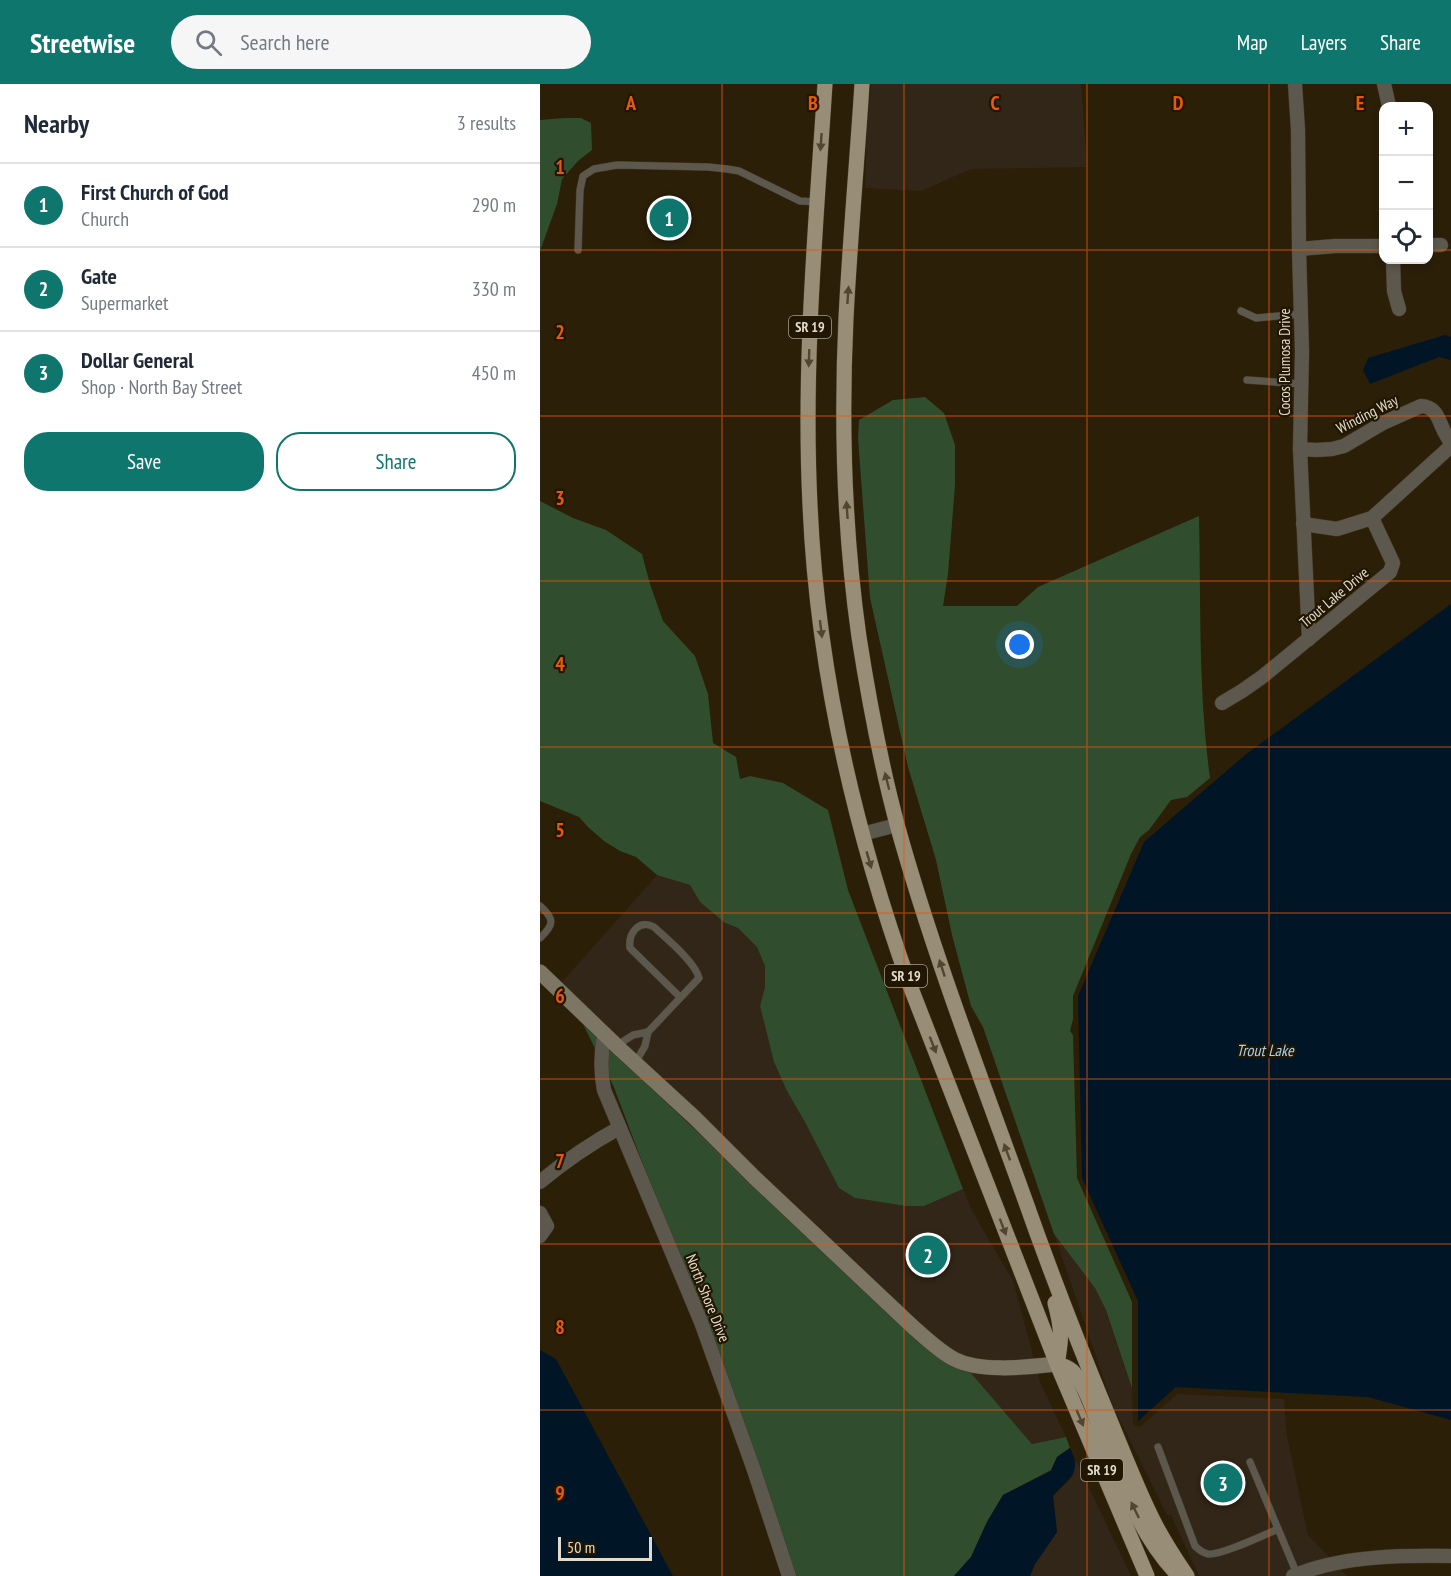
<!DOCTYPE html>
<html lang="en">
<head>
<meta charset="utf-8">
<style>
  :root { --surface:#fff; --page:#f6f6f7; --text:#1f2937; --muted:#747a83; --line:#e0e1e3; --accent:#0f766e }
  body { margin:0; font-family:"PT Sans Narrow",sans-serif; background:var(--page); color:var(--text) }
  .controls { position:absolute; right:18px; top:18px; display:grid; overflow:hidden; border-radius:12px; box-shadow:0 3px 9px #0003 }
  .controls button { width:54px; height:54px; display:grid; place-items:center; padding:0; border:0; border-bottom:2px solid var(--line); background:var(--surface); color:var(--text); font:30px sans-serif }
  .scale { position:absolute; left:18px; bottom:15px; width:94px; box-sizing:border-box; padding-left:6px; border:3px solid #e2dacc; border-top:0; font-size:16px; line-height:21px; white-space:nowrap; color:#e2dacc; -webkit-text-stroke:4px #211601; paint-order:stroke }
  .you { position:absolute; left:480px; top:561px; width:21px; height:21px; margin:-15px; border:4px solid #fff; border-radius:50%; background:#1a73e8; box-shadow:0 0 0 9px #1a73e833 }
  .badge { display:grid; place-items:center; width:39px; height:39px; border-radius:50%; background:var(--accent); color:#fff; font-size:20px; font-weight:700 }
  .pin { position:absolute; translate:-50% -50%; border:3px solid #fff; box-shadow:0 2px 6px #0006 }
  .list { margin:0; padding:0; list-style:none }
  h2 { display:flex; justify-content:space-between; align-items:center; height:78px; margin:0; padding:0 24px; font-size:26px }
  h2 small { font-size:20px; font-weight:400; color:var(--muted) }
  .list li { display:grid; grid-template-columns:39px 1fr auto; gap:18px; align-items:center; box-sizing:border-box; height:84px; padding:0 24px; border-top:2px solid var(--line) }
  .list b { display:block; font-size:22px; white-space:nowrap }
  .list p { margin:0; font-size:20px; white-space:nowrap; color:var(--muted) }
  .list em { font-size:20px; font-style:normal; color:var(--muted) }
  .actions { display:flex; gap:12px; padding:18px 24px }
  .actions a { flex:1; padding:14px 0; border:2px solid var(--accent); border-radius:24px; text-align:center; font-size:21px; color:var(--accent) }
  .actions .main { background:var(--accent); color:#fff }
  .icon { flex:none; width:33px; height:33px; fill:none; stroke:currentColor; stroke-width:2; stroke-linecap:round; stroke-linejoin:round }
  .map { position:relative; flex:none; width:911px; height:1492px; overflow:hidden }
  header { display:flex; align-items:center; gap:36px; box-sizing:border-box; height:84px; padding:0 30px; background:var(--accent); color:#fff }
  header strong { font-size:28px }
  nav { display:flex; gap:33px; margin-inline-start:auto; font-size:21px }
  .search { width:420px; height:54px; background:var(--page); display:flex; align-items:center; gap:15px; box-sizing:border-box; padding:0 21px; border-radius:33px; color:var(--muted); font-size:22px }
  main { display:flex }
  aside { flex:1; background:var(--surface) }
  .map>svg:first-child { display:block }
  .commercial { fill:#322618 }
  .green { fill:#304e2d }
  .water { fill:#001526 }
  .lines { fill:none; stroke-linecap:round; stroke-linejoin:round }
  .lane-casing { stroke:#453923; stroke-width:8 }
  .street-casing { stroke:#453923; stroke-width:15 }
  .secondary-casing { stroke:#453923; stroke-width:16 }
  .primary-casing { stroke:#453923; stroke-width:16 }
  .lane { stroke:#5d584d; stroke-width:7 }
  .street { stroke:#5d584d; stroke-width:14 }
  .secondary { stroke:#7e7665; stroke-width:15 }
  .primary { stroke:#988d77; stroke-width:15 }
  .oneway { fill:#514630 }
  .grid { fill:none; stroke:#e8590c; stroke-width:1.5; stroke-opacity:0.55 }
  .labels { text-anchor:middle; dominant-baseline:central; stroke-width:4.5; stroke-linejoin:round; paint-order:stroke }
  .shield { fill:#211601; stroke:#a89f8f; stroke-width:1.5 }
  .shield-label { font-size:14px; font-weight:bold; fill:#e2dacc }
  .street-label { font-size:15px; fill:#e2dacc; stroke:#211601 }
  .water-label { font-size:16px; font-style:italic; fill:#a6d1f3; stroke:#211601 }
  .grid-label { font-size:20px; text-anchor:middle; font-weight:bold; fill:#e8590c; stroke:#211601; stroke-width:4.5; stroke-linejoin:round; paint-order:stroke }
</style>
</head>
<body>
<header>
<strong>Streetwise</strong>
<div class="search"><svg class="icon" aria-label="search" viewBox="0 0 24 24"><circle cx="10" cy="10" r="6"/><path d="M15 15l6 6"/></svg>Search here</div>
<nav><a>Map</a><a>Layers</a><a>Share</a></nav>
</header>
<main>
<aside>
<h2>Nearby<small>3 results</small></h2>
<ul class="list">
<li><span class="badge">1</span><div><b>First Church of God</b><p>Church</p></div><em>290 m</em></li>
<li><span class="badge">2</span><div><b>Gate</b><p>Supermarket</p></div><em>330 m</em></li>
<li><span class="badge">3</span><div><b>Dollar General</b><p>Shop · North Bay Street</p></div><em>450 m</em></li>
</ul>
<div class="actions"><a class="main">Save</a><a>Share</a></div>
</aside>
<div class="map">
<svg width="911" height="1492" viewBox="0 0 911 1492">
  <rect width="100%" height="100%" fill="#2b1f08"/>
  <!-- commercial -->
  <g class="commercial">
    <polygon points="331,0 541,0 547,83 431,85 381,107 325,104 327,37"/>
    <polygon points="117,791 150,801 160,818 185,839 198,844 217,863 225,882 225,903 220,922 234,978 247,1007 266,1040 315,1114 366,1122 384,1122 423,1105 431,1125 473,1197 494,1275 463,1276 431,1274 418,1269 404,1260 378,1238 21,899"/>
    <polygon points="514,1150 555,1204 566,1226 592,1304 593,1339 595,1342 598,1343 601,1342 637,1310 744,1315 747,1352 768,1451 807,1492 659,1492 631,1431 627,1431 573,1322"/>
    <polygon points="431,1289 463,1291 498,1289 500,1298 526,1353 492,1360"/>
    <polygon points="536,1376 591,1492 490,1492 495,1480 517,1448 513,1412 533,1392"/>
  </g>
  <!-- green -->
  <g class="green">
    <polygon points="25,34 41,34 51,39 52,66 38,77 22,95 17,120 0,167 0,36"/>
    <path d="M385 313 404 329 415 361V401L408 490 403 522H477L498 503 659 432C661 519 658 607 670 694L647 713 631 716 609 746 600 753 591 770 533 912V935L530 947 533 951 537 1094 592 1218V1304L566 1226 555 1204 514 1150 443 943 431 922 412 851 396 776 368 683 330 514 318 354 319 336 353 316Z"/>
    <polygon points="0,417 33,434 66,446 102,470 110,500 123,537 155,572 168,610 173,659 196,673 200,695 210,692 243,699 288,726 308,806 423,1105 384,1122 366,1122 315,1114 299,1104 266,1040 247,1007 234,978 220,922 225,903 225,882 217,863 198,844 185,839 160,818 150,801 117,791 96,773 80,767 64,757 48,743 39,733 0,717"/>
    <polygon points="42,938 377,1257 412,1282 431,1289 492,1360 526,1353 530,1364 517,1373 511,1386 463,1411 447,1438 431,1473 414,1492 255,1492 163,1224 154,1215 73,1001"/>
  </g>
  <!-- water -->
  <g class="water">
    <polygon points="905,251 911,253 911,276 899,273 830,300 823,286 828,274"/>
    <polygon points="911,520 911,1336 828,1313 636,1303 598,1337 598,1217 542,1094 538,912 604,758 705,671"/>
    <polygon points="0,1266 16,1275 133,1492 0,1492"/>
    <path d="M530 1364C543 1389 529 1394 513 1412L517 1448 495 1480 490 1492H414L431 1473 447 1438 463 1411 511 1387 517 1373Z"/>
  </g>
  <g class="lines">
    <defs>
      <g id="lane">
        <polyline points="38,166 40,106 43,92 54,85 77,81 168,83 187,85 199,87 260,117 278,118"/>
        <polyline points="701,227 716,234 761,230"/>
        <polyline points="707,296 761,300"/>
        <path d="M0 822C15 835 14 841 0 854"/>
        <path d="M108 948 159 894C155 878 127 855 114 843 99 835 88 849 90 864L140 913"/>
        <polyline points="76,962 93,951 108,948 105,962 95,979"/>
        <path d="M618 1363 655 1462C659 1466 663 1469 668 1470 680 1472 724 1451 738 1445"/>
        <polyline points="710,1378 757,1490"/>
      </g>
      <g id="street">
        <polyline points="755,0 758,46 759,165 762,267 760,365 769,555"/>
        <polyline points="844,0 849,22"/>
        <polyline points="888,161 901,161"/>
        <polyline points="759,165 795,162 844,162"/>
        <polyline points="853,176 854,207 859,225"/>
        <path d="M760 365 776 366 792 365 804 362 843 339 881 322C896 323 898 334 903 345 905 350 908 354 911 359"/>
        <polyline points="763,440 797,445 832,434 911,362"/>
        <polyline points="682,619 702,607 722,593 850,488 853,479 832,434"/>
        <polyline points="322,750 357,741"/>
        <path d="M64 950C61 969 60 987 64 1006L161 1238 214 1386 249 1492"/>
        <path d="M0 1098C25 1077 50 1060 79 1044"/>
        <polyline points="0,1129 7,1142 0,1152"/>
        <path d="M753 1492C799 1472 862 1471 911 1472"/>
      </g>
      <path id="secondary" d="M0 888 81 966 155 1034 214 1093 373 1243C387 1255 399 1267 414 1275 441 1289 488 1283 517 1280"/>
      <g id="primary">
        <path d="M285 0C276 140 263 280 270 421 277 584 314 745 369 899L517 1280 607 1492"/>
        <path d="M322 0C317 78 310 156 306 234 301 340 304 447 319 553 329 617 341 681 358 744 393 869 440 991 484 1113 509 1184 536 1254 565 1324 580 1360 594 1397 611 1432 621 1453 634 1473 647 1492"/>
        <path d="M515 1219C522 1245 522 1254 517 1280"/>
        <path d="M517 1280C530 1283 535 1288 541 1299 549 1312 554 1328 559 1342 581 1394 598 1451 639 1492"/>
      </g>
    </defs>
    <!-- lane casing -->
    <use href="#lane" class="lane-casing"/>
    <!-- street casing -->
    <use href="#street" class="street-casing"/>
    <!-- secondary casing -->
    <use href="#secondary" class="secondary-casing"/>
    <!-- primary casing -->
    <use href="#primary" class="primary-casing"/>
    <!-- lane -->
    <use href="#lane" class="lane"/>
    <!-- street -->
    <use href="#street" class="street"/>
    <!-- secondary -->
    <use href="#secondary" class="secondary"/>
    <!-- primary -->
    <use href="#primary" class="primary"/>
  </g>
  <!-- one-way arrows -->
  <defs><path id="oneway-solid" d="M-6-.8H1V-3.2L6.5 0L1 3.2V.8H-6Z" transform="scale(1.5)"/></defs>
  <g class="oneway">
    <use href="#oneway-solid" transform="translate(281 58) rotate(94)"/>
    <use href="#oneway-solid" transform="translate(308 211) rotate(-86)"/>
    <use href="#oneway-solid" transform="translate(269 274) rotate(92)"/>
    <use href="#oneway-solid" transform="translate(307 426) rotate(-94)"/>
    <use href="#oneway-solid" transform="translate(281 545) rotate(83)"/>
    <use href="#oneway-solid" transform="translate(347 697) rotate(-104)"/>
    <use href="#oneway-solid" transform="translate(329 776) rotate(74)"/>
    <use href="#oneway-solid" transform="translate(402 884) rotate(-108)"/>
    <use href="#oneway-solid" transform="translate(393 961) rotate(69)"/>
    <use href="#oneway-solid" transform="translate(467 1068) rotate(-110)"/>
    <use href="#oneway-solid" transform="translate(463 1143) rotate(69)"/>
    <use href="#oneway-solid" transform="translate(540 1334) rotate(67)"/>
    <use href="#oneway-solid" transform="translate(595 1426) rotate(-116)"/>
  </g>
  <!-- grid -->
  <path class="grid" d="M182 0V1492M364 0V1492M547 0V1492M729 0V1492M0 166H844M888 166H911M0 332H911M0 497H911M0 663H911M0 829H911M0 995H911M0 1160H911M0 1326H911"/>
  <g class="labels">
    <!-- shield labels -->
    <g class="shield">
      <rect x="249" y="232" width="42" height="22" rx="4.5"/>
      <rect x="345" y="881" width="42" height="22" rx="4.5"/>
      <rect x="541" y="1375" width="42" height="22" rx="4.5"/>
    </g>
    <g class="shield-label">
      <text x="270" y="243">SR 19</text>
      <text x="366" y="892">SR 19</text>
      <text x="562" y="1386">SR 19</text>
    </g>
    <!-- street labels -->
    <g class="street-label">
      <text transform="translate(744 278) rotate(-90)">Cocos Plumosa Drive</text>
      <text transform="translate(827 330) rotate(-27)">Winding Way</text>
      <text transform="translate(794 513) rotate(-40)">Trout Lake Drive</text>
      <text transform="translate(168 1214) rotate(68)">North Shore Drive</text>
    </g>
    <!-- water labels -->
    <g class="water-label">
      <text x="725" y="966">Trout Lake</text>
    </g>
  </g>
  <g class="grid-label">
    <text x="91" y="26">A</text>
    <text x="273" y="26">B</text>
    <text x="455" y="26">C</text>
    <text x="638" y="26">D</text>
    <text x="820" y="26">E</text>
    <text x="20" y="90">1</text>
    <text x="20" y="255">2</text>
    <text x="20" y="421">3</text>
    <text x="20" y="587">4</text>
    <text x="20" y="753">5</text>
    <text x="20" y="919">6</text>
    <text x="20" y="1084">7</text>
    <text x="20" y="1250">8</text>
    <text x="20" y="1416">9</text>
  </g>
</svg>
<div class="controls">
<button>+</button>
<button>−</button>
<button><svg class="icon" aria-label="locate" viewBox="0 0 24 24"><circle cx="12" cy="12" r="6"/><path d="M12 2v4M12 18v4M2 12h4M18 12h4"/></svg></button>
</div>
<div class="scale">50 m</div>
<div class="you"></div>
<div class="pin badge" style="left:129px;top:134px">1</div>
<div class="pin badge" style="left:388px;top:1171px">2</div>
<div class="pin badge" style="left:683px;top:1399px">3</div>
</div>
</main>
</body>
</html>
